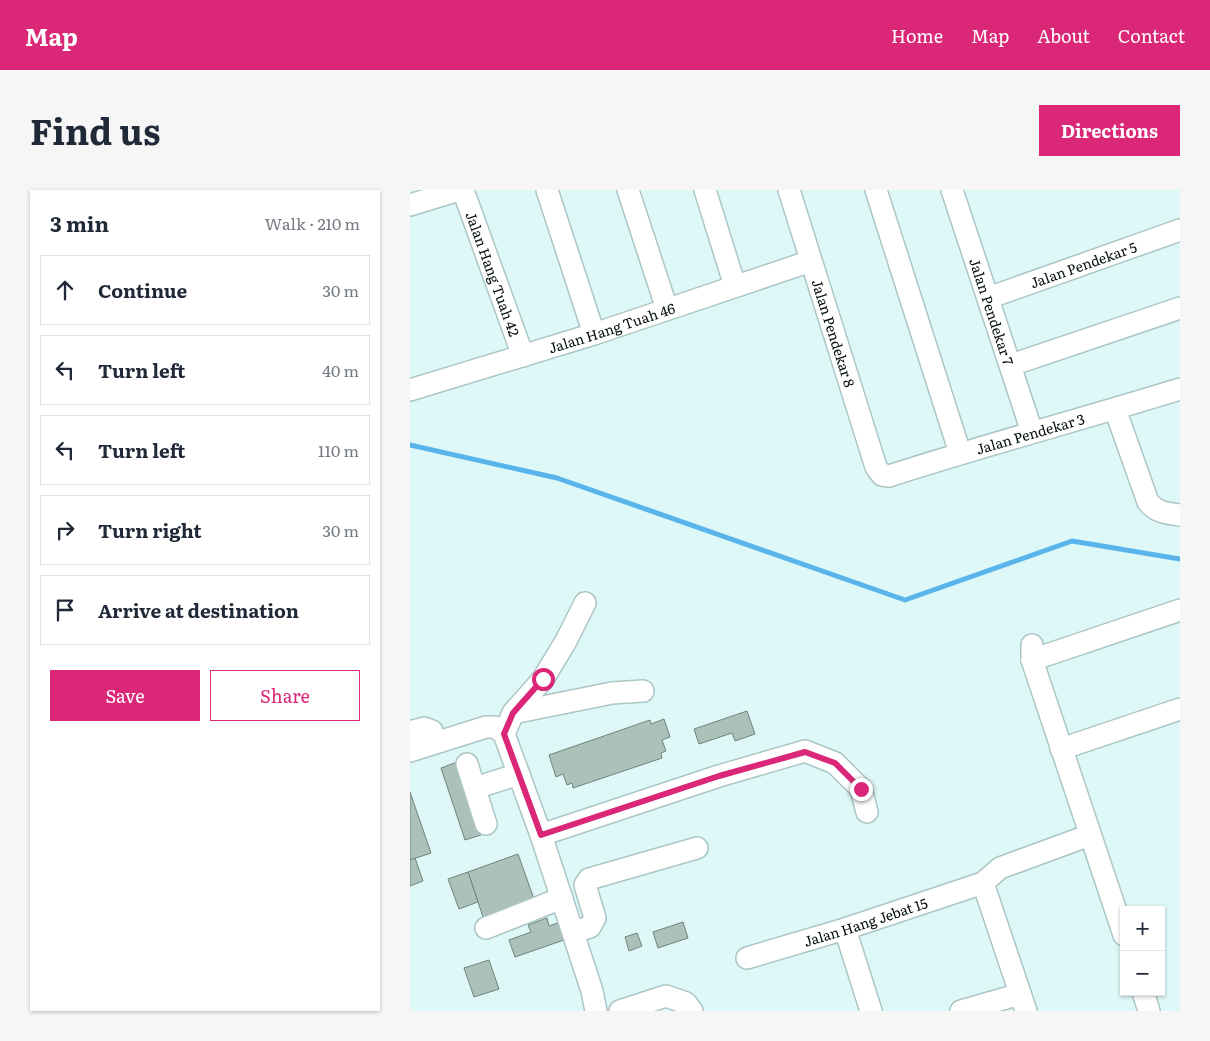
<!DOCTYPE html>
<html lang="en">
<head>
<meta charset="utf-8">
<style>
  :root { --surface:#fff; --page:#f6f6f7; --text:#1f2937; --muted:#747a83; --line:#e0e1e3; --accent:#db2777 }
  body { margin:0; font-family:Literata,serif; background:var(--page); color:var(--text) }
  .controls { position:absolute; right:15px; bottom:15px; display:grid; overflow:hidden; border-radius:0px; box-shadow:0 1px 4px #0004 }
  .controls button { width:45px; height:45px; display:grid; place-items:center; padding:0; border:0; border-bottom:1px solid var(--line); background:var(--surface); color:var(--text); font:25px sans-serif }
  .stop { position:absolute; width:15px; height:15px; margin:-11px; border:4px solid #db2777; border-radius:50%; background:#fff }
  .stop.end { background:#db2777; border-color:#fff; box-shadow:0 1px 5px #0008 }
  .list { margin:0; padding:0; list-style:none }
  h2 { display:flex; justify-content:space-between; align-items:center; height:65px; margin:0; padding:0 20px; font-size:21px }
  h2 small { font-size:16px; font-weight:400; color:var(--muted) }
  .list li { display:grid; grid-template-columns:32px 1fr auto; gap:15px; align-items:center; box-sizing:border-box; height:70px; margin:0 10px 10px; padding:0 10px; border:1px solid var(--line); border-radius:0px }
  .list b { display:block; font-size:19px; white-space:nowrap }
  .list em { font-size:16px; font-style:normal; color:var(--muted) }
  .actions { display:flex; gap:10px; padding:15px 20px }
  .actions a { flex:1; padding:11px 0; border:1px solid var(--accent); border-radius:0px; text-align:center; font-size:18px; color:var(--accent) }
  .actions .main { background:var(--accent); color:#fff }
  .icon { flex:none; width:28px; height:28px; fill:none; stroke:currentColor; stroke-width:2; stroke-linecap:round; stroke-linejoin:round }
  .map { position:relative; flex:none; width:770px; height:821px; overflow:hidden; border-radius:0px }
  header { display:flex; align-items:center; gap:30px; box-sizing:border-box; height:70px; padding:0 25px; background:var(--accent); color:#fff }
  header strong { font-size:24px }
  nav { display:flex; gap:28px; margin-inline-start:auto; font-size:18px }
  .intro { display:flex; align-items:center; justify-content:space-between; box-sizing:border-box; height:120px; padding:0 30px }
  h1 { margin:0; font-size:35px }
  .button { padding:12px 22px; border-radius:0px; background:var(--accent); color:#fff; font-size:18px; font-weight:700 }
  main { display:flex; gap:30px; padding:0 30px }
  aside { flex:1; background:var(--surface); border-radius:0px; box-shadow:0 1px 4px #0004 }
  .map>svg:first-child { display:block }
  .lines { fill:none; stroke-linecap:round; stroke-linejoin:round }
  .stream { stroke:#58b4eb; stroke-width:5 }
  .building { fill:#abc1b9; stroke:#6f847d }
  .minor-casing { stroke:#acc6c5; stroke-width:24 }
  .minor { stroke:#fff; stroke-width:21 }
  .route { stroke:#db2777; stroke-width:6 }
  .labels { text-anchor:middle; dominant-baseline:central; stroke-width:4; stroke-linejoin:round; paint-order:stroke }
  .street-label { font-size:14px; fill:#050e0d; stroke:#fff }
</style>
</head>
<body>
<header>
<strong>Map</strong>
<nav><a>Home</a><a>Map</a><a>About</a><a>Contact</a></nav>
</header>
<div class="intro"><h1>Find us</h1><a class="button">Directions</a></div>
<main>
<aside>
<h2>3 min<small>Walk · 210 m</small></h2>
<ul class="list">
<li><svg class="icon" aria-label="ahead" viewBox="0 0 24 24"><path d="M12 20V5M6 11l6-6 6 6"/></svg><div><b>Continue</b></div><em>30 m</em></li>
<li><svg class="icon" aria-label="left" viewBox="0 0 24 24"><path d="M17 20v-9H6M10 6l-5 5 5 5"/></svg><div><b>Turn left</b></div><em>40 m</em></li>
<li><svg class="icon" aria-label="left" viewBox="0 0 24 24"><path d="M17 20v-9H6M10 6l-5 5 5 5"/></svg><div><b>Turn left</b></div><em>110 m</em></li>
<li><svg class="icon" aria-label="right" viewBox="0 0 24 24"><path d="M7 20v-9h11M14 6l5 5-5 5"/></svg><div><b>Turn right</b></div><em>30 m</em></li>
<li><svg class="icon" aria-label="arrive" viewBox="0 0 24 24"><path d="M6 21V4h12l-3 4 3 4H6"/></svg><div><b>Arrive at destination</b></div></li>
</ul>
<div class="actions"><a class="main">Save</a><a>Share</a></div>
</aside>
<div class="map">
<svg width="770" height="821" viewBox="0 0 770 821">
  <rect width="100%" height="100%" fill="#def8f7"/>
  <g class="lines">
    <!-- stream -->
    <polyline class="stream" points="0,255 147,288 495,410 662,351 770,369"/>
  </g>
  <!-- building -->
  <g class="building">
    <polygon points="337,521 345,544 325,551 322,543 289,554 284,539"/>
    <polygon points="254,529 260,547 252,550 256,561 251,563 252,568 163,598 162,593 157,595 153,584 146,587 139,565 240,530 241,534"/>
    <polygon points="47,572 71,645 55,650 31,578"/>
    <polygon points="0,602 21,663 0,670"/>
    <polygon points="108,664 124,709 73,727 58,682"/>
    <polygon points="5,668 13,691 0,696 0,670"/>
    <polygon points="58,682 68,712 49,719 38,689"/>
    <polygon points="137,728 139,736 148,733 154,750 105,767 99,750 121,742 118,735"/>
    <polygon points="273,732 278,748 248,758 243,742"/>
    <polygon points="227,743 232,756 219,761 215,747"/>
    <polygon points="79,770 89,799 64,807 54,778"/>
  </g>
  <g class="lines">
    <defs>
      <g id="minor">
        <path id="s1" d="M53 0 113 166"/>
        <polyline points="137,0 184,144"/>
        <polyline points="218,0 257,119"/>
        <polyline points="295,0 325,96"/>
        <path id="s2" d="M379 0 466 277 472 285 479 286C575 255 673 229 770 199"/>
        <polyline points="466,0 550,263"/>
        <path id="s3" d="M542 0 622 242"/>
        <polyline points="0,15 49,0"/>
        <path id="s4" d="M578 108 770 40"/>
        <polyline points="601,175 770,118"/>
        <path id="s5" d="M0 200 184 144 401 71"/>
        <path d="M705 219 738 312C747 323 757 323 770 325"/>
        <polyline points="622,455 622,470 714,745"/>
        <polyline points="622,470 770,420"/>
        <polyline points="103,523 202,503 233,501"/>
        <polyline points="0,542 14,538 22,541 26,552"/>
        <polyline points="94,544 103,523 133,489 156,451 175,413"/>
        <polyline points="651,559 770,519"/>
        <polyline points="0,561 76,537 85,537 94,544 131,645 182,801 186,821"/>
        <polyline points="57,574 76,634"/>
        <polyline points="65,598 109,584"/>
        <polyline points="131,645 309,586 395,561 425,573 451,599 457,622"/>
        <polyline points="573,693 616,821"/>
        <polyline points="76,738 152,708"/>
        <polyline points="435,739 461,821"/>
        <polyline points="163,742 180,737 185,728 175,695 179,689 287,658"/>
        <path id="s6" d="M337 768 435 739 573 693 590 678 680 645"/>
        <polyline points="733,802 739,821"/>
        <polyline points="210,821 256,806 276,813 282,821"/>
        <polyline points="551,821 610,804"/>
      </g>
    </defs>
    <!-- minor casing -->
    <use href="#minor" class="minor-casing"/>
    <!-- minor -->
    <use href="#minor" class="minor"/>
  </g>
  <g class="lines">
    <!-- route -->
    <polyline class="route" points="133,489 103,523 94,544 131,645 309,586 395,562 425,573 451,599"/>
  </g>
  <g class="labels">
    <!-- street labels -->
    <g class="street-label">
      <text stroke="none"><textPath href="#s4" startOffset="101">Jalan Pendekar 5</textPath></text>
      <text stroke="none"><textPath href="#s1" startOffset="89">Jalan Hang Tuah 42</textPath></text>
      <text stroke="none"><textPath href="#s3" startOffset="128">Jalan Pendekar 7</textPath></text>
      <text stroke="none"><textPath href="#s5" startOffset="211">Jalan Hang Tuah 46</textPath></text>
      <text stroke="none"><textPath href="#s2" startOffset="150">Jalan Pendekar 8</textPath></text>
      <text stroke="none"><textPath href="#s2" startOffset="455">Jalan Pendekar 3</textPath></text>
      <text stroke="none"><textPath href="#s6" startOffset="124">Jalan Hang Jebat 15</textPath></text>
    </g>
  </g>
</svg>
<div class="controls">
<button>+</button>
<button>−</button>
</div>
<div class="stop" style="left:133px;top:489px"></div>
<div class="stop end" style="left:451px;top:599px"></div>
</div>
</main>
</body>
</html>
